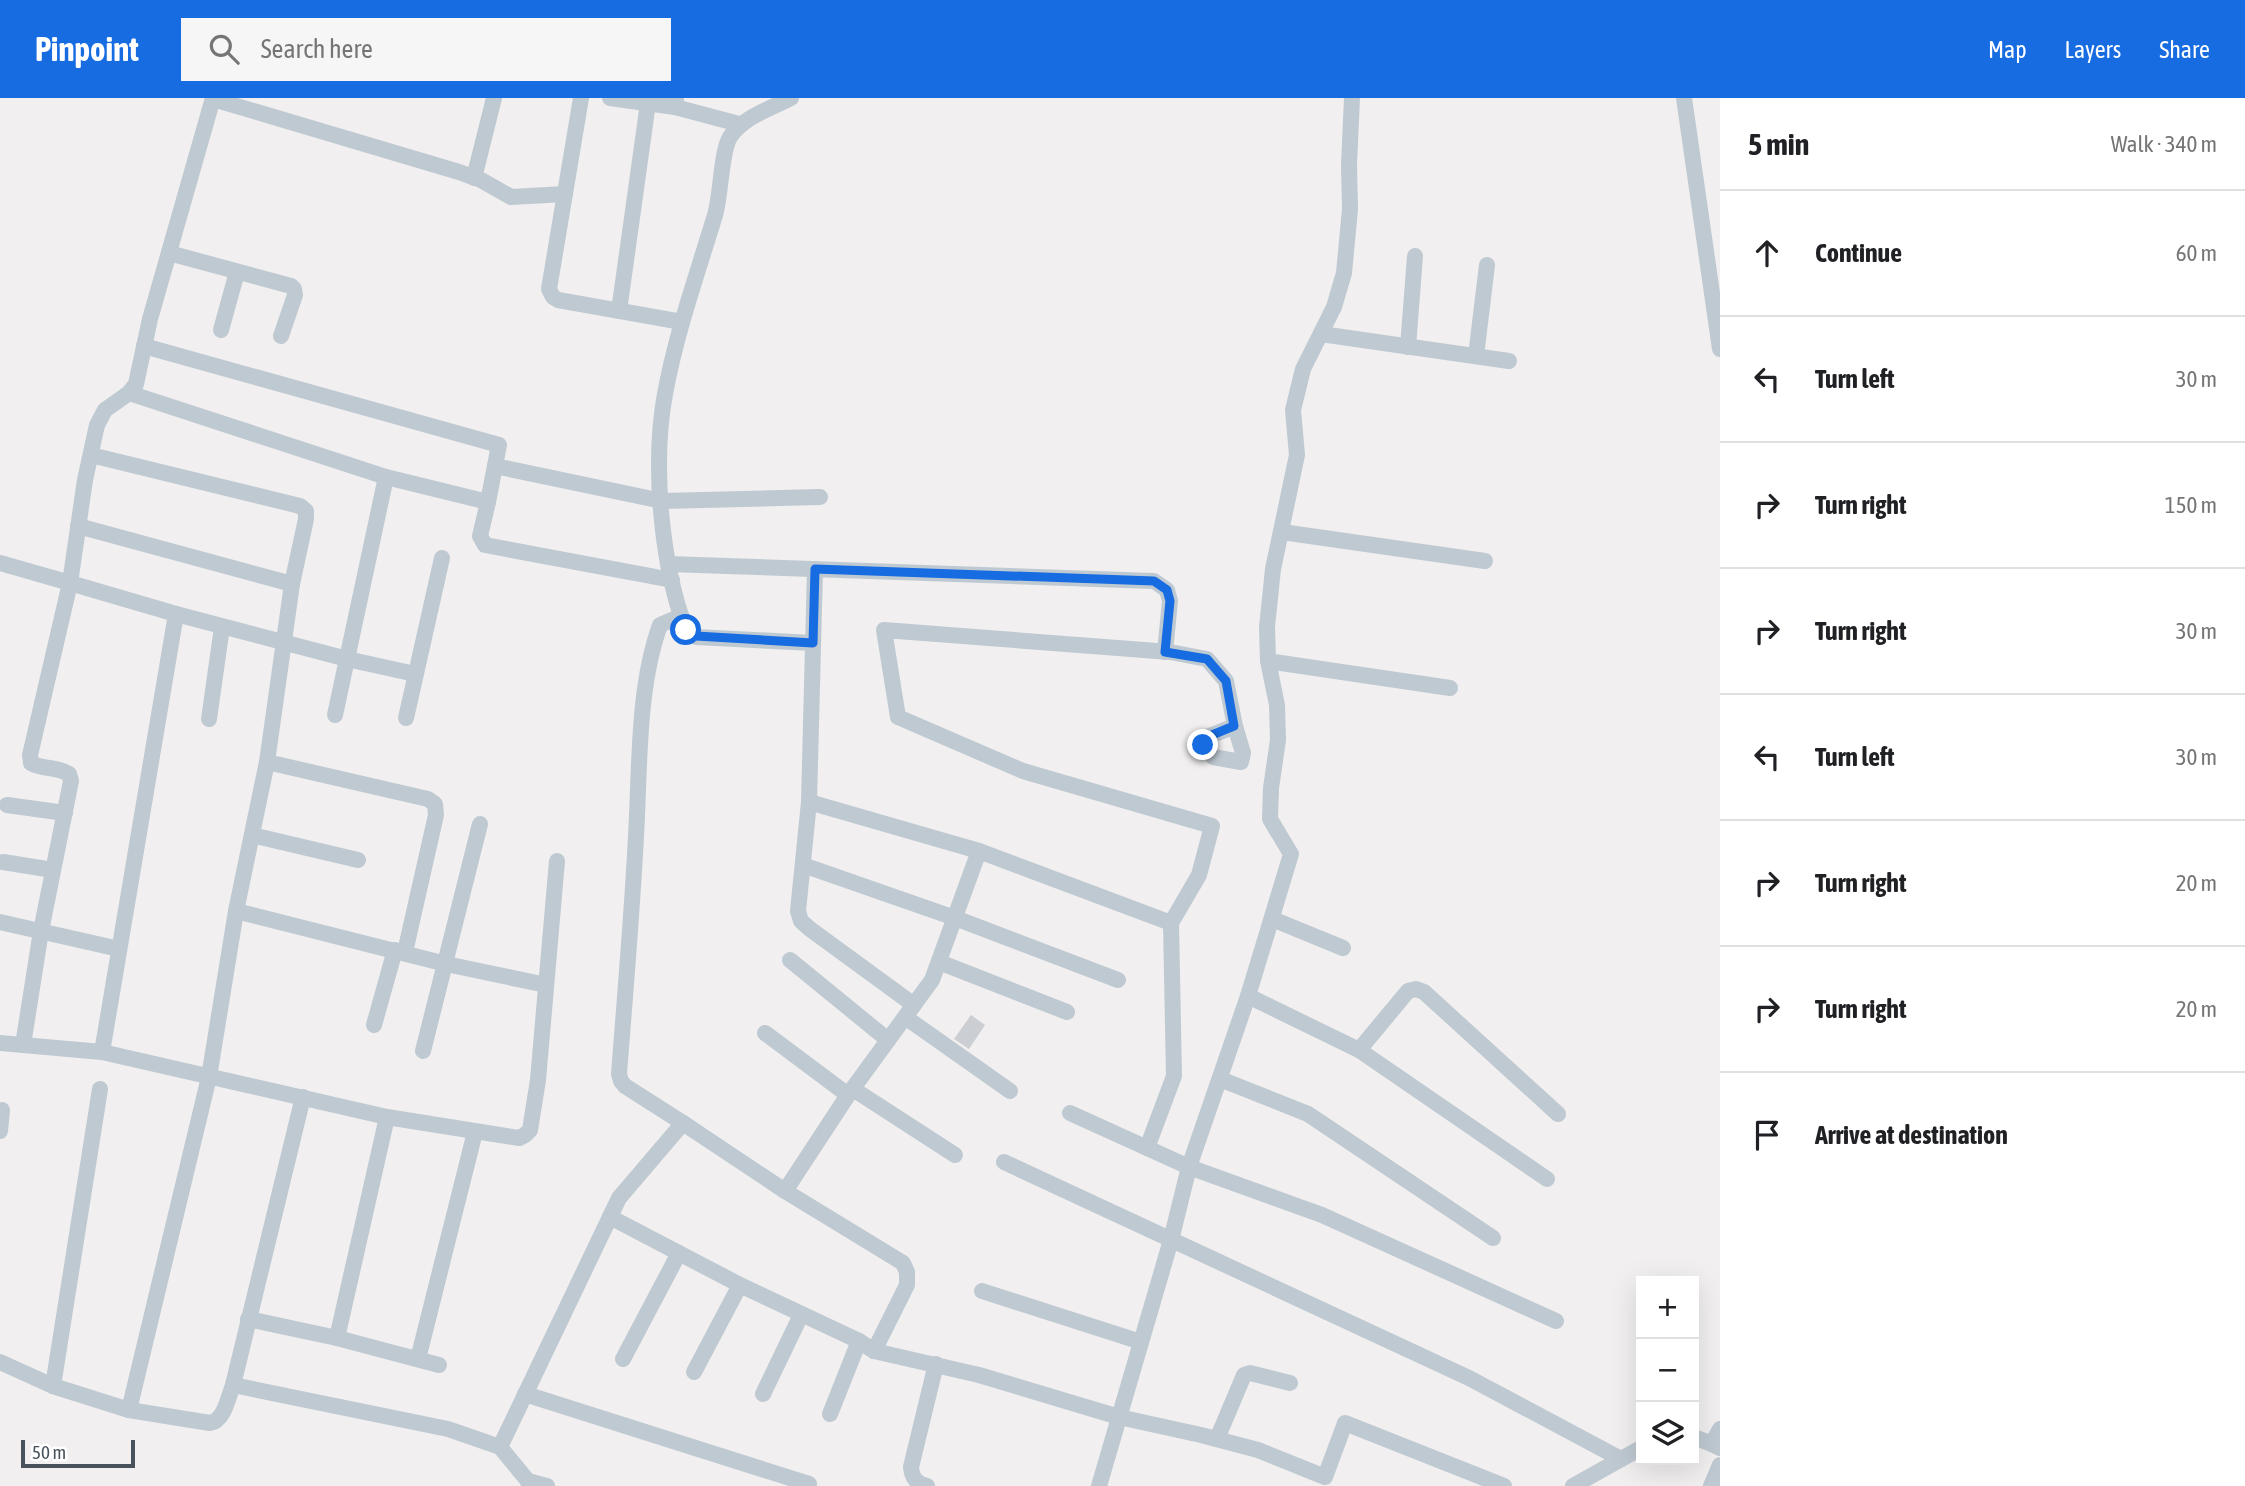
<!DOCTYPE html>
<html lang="en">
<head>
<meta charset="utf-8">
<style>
  :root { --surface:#fff; --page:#f6f6f6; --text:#202124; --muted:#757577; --line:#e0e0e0; --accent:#176ce2 }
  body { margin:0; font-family:"Asap Condensed",sans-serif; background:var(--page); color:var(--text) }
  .controls { position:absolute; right:21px; bottom:21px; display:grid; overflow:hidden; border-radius:0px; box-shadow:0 7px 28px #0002 }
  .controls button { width:63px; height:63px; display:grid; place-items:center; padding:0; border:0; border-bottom:2px solid var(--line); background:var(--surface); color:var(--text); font:35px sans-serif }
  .scale { position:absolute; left:21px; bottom:18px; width:114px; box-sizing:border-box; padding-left:7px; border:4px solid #47525c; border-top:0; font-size:19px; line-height:24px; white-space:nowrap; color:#47525c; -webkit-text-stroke:5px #fff; paint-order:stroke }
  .stop { position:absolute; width:21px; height:21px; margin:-16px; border:5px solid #176ce2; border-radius:50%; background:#fff }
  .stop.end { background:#176ce2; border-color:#fff; box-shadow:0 2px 7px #0008 }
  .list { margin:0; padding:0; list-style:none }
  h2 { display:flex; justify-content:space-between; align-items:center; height:91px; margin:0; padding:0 28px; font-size:30px }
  h2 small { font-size:23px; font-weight:400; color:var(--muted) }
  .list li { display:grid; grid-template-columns:46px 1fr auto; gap:21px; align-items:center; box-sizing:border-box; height:126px; padding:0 28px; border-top:2px solid var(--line) }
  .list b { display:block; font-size:26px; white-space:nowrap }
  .list em { font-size:23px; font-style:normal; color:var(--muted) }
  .icon { flex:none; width:38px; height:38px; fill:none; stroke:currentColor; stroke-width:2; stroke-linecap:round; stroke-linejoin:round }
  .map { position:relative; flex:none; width:1720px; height:1388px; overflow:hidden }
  header { display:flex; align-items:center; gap:42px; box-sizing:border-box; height:98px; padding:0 35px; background:var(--accent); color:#fff }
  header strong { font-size:33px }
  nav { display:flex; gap:38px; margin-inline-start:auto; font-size:24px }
  .search { width:490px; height:63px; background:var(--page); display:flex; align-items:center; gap:18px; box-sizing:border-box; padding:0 24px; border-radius:0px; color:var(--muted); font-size:26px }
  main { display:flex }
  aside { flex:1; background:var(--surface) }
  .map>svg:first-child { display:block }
  .building { fill:#cbced3 }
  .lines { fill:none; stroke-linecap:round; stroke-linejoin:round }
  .minor { stroke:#bfc9d1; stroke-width:16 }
  .route { stroke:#176ce2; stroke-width:9 }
</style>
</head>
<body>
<header>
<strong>Pinpoint</strong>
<div class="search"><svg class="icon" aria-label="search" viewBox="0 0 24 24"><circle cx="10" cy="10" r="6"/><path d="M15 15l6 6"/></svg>Search here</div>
<nav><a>Map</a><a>Layers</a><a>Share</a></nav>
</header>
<main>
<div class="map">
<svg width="1720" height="1388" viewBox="0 0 1720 1388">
  <rect width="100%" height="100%" fill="#f1efef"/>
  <!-- building -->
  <polygon class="building" points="971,917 985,927 969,951 954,941"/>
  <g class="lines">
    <!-- minor -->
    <g class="minor">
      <polyline points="581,0 549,191 553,199 558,202 682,224"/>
      <polyline points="610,0 675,9"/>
      <polyline points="676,0 675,9 739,26"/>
      <path d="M791 0C770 11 743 19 730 39 721 53 721 98 715 117 697 177 676 235 665 296 652 366 661 466 686 532L696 539 813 545"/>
      <polyline points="1684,0 1720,251"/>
      <polyline points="213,1 459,74 481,82 511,99 565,96"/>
      <polyline points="474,80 494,0"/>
      <polyline points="169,155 291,188 294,191 295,197 281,238"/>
      <polyline points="619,213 648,5"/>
      <polyline points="221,232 237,174"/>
      <polyline points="1321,236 1509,263"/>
      <polyline points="1408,249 1415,158"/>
      <polyline points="1476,258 1487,167"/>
      <polyline points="129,295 386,379 488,404 499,347 144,248"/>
      <polyline points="91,357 300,408 306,413 306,421 292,486"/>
      <polyline points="495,368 662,403 820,399"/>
      <polyline points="488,404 480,438 485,447 672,482"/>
      <polyline points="78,428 292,486 267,664 236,813 209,979 129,1312"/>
      <polyline points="1282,434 1485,463"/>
      <polyline points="0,465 70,485 85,382 97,327 105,312 129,295 136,286 150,221 213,0"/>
      <polyline points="668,466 1154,483 1167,492 1170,503 1165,554"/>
      <polyline points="815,471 809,704 798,813 801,823 810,831 914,907"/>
      <polyline points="176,516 347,561 386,379"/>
      <path d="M681 518 660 527C637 591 640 670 636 738 632 817 625 897 619 976L621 983 625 988 683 1025"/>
      <polyline points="1268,563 1450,590"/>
      <polyline points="335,617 347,561 415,576"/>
      <polyline points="406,620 442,460"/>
      <polyline points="209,621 222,529"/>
      <polyline points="267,664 428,701 435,706 436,717 405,854"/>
      <polyline points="809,704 979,753"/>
      <polyline points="7,707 65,715"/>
      <polyline points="252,737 358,762"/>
      <polyline points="3,764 53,772"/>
      <polyline points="803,767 955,820 1118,882"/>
      <polyline points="236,813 446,866 546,887"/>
      <polyline points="1272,821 1343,850"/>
      <polyline points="0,824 119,851"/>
      <polyline points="790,862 888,942"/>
      <polyline points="939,864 1067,914"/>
      <polyline points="1248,898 1359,952 1547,1081"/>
      <polyline points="905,919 1010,993"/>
      <polyline points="374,927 395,852"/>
      <polyline points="765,935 848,997"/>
      <polyline points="0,945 102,954 387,1019 519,1040 525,1037 530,1032 538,982 557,763"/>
      <path d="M23 947 41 833 71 683 69 676C57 668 43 672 31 665L30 657 70 485 176 516 102 954"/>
      <polyline points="1359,952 1408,893 1416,891 1424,894 1558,1016"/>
      <polyline points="423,953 480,726"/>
      <polyline points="1220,981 1308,1016 1493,1140"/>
      <polyline points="853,991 955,1057"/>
      <polyline points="1070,1015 1189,1069 1322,1117 1556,1223"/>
      <polyline points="0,1033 2,1012"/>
      <polyline points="1147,1050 1174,978 1171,825 1199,777 1212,728 1023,673 898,619 884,532 1170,554 1207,561 1226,583 1235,628 1243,655 1241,664 1213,659 1203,647 1207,639 1235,628"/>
      <polyline points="1004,1064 1469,1280 1621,1361"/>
      <polyline points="785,1093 903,1165 907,1174 907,1187 874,1253"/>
      <polyline points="610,1119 740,1187 859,1243 874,1253 979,1277 1119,1319 1201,1337 1258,1352 1325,1379 1345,1325 1504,1388"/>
      <polyline points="982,1193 1141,1244"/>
      <polyline points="248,1221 337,1240 439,1267"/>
      <polyline points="337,1240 387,1019"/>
      <polyline points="418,1261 475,1034"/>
      <polyline points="623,1261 679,1155"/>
      <path d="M0 1264 53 1288 129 1312 210 1325C224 1323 228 1300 233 1287L448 1331 500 1349 528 1383 529 1388"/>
      <polyline points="694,1274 740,1187"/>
      <polyline points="233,1287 303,999"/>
      <polyline points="53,1288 100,991"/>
      <polyline points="525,1296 809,1386"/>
      <polyline points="763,1296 801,1217"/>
      <polyline points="830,1316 859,1243"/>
      <polyline points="1720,1331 1712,1346 1720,1350"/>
      <polyline points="1694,1339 1712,1346"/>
      <polyline points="1217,1341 1244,1277 1250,1275 1290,1285"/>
      <polyline points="500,1349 619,1100 683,1025 785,1093 848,997 932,882 979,753 1171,825"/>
      <polyline points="528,1383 547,1388"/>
      <path d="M927 1388C916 1385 912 1380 911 1369L936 1266"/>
      <polyline points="1099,1388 1171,1142 1189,1069 1248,898 1291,756 1270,721 1271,690 1278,642 1277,607 1268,563 1267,529 1273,471 1297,357 1293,312 1303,271 1334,209 1344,175 1350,111 1349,67 1352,0"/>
      <polyline points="1573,1388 1641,1350"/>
      <polyline points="1711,1388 1720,1367"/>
    </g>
  </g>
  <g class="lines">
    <!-- route -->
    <polyline class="route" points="686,532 696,538 813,545 815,471 1154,483 1167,492 1170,503 1165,554 1207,561 1226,583 1234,628 1207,639 1203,647"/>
  </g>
</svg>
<div class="controls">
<button>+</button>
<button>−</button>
<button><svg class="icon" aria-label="layers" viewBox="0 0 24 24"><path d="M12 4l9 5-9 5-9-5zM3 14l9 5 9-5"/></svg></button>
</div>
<div class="scale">50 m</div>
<div class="stop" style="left:686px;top:532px"></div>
<div class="stop end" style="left:1203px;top:647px"></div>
</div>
<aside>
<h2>5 min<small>Walk · 340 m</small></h2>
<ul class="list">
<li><svg class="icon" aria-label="ahead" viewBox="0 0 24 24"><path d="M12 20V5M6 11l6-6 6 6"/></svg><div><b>Continue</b></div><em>60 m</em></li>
<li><svg class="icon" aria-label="left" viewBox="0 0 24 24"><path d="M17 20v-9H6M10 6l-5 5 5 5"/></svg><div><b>Turn left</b></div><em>30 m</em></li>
<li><svg class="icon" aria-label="right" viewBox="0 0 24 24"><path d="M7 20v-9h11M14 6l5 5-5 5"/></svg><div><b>Turn right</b></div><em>150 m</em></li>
<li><svg class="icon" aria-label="right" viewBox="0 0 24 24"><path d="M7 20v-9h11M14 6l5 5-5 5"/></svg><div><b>Turn right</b></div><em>30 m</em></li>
<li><svg class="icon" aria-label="left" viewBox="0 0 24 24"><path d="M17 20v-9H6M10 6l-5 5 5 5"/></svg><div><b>Turn left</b></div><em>30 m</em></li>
<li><svg class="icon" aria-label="right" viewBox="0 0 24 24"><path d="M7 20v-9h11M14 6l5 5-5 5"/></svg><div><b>Turn right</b></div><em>20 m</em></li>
<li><svg class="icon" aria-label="right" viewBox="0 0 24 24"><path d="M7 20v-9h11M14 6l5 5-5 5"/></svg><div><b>Turn right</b></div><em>20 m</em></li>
<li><svg class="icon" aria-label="arrive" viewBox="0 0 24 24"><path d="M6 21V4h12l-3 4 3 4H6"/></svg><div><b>Arrive at destination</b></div></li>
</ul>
</aside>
</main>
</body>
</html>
